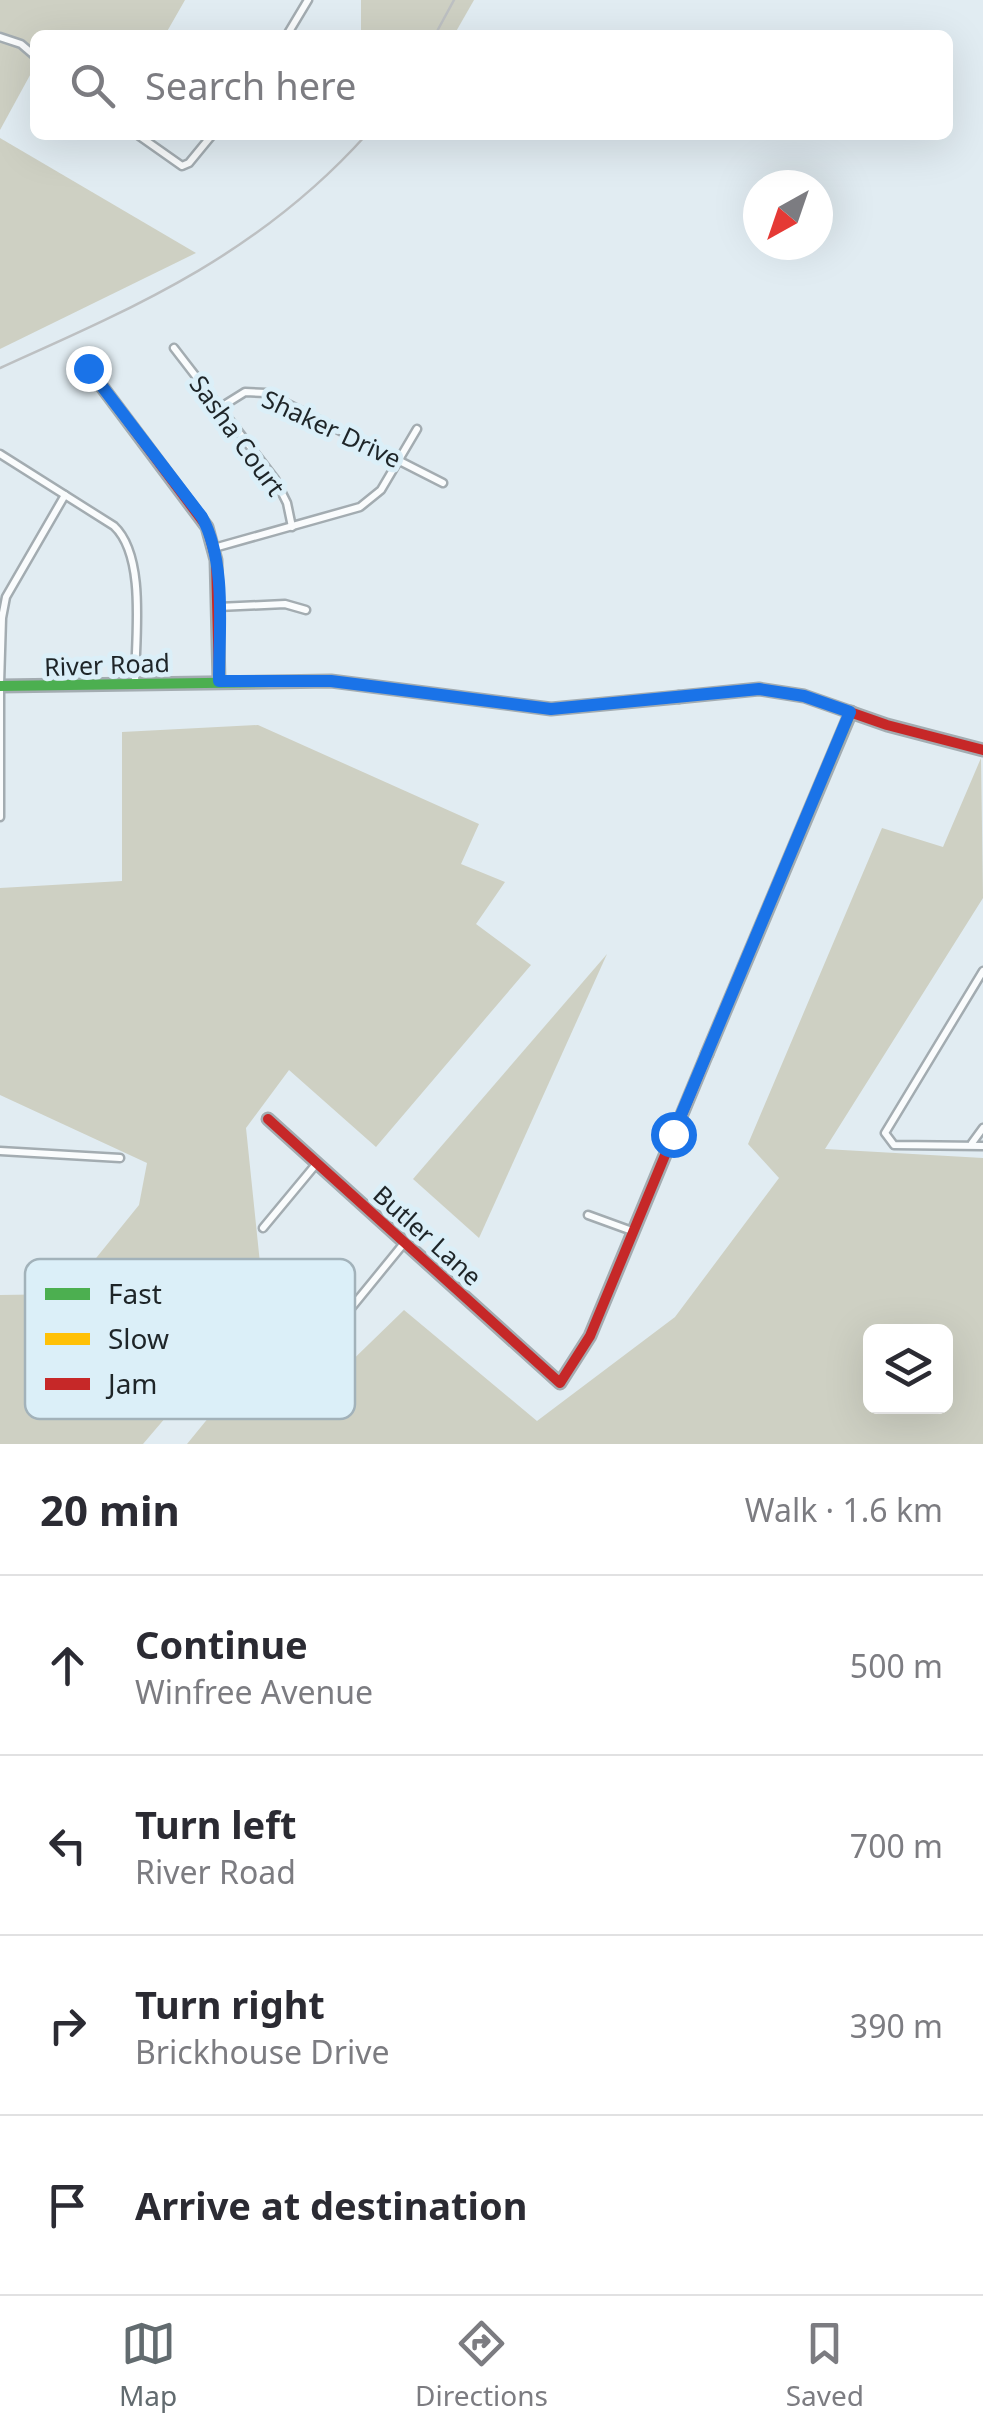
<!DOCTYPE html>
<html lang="en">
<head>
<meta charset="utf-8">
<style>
  :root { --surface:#fff; --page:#f7f7f7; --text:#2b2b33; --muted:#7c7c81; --line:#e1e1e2; --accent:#626b6f }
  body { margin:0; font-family:"Noto Sans",sans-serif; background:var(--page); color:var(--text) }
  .controls { position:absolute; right:30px; bottom:30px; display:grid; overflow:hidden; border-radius:15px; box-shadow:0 10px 40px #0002 }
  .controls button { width:90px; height:90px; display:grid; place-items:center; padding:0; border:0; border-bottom:2px solid var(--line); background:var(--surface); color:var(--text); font:50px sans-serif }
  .compass { position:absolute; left:743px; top:170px; width:90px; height:90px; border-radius:50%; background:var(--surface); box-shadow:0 10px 40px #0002; rotate:220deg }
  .stop { position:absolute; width:30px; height:30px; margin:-22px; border:8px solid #1a73e8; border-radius:50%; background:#fff }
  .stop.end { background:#1a73e8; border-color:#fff; box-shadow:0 2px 10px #0008 }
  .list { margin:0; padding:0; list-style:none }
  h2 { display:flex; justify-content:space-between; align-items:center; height:130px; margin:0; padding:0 40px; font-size:42px }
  h2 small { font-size:32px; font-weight:400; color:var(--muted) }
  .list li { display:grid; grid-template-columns:65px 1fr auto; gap:30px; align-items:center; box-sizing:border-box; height:180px; padding:0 40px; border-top:2px solid var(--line) }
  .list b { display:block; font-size:38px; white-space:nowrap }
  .list p { margin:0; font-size:32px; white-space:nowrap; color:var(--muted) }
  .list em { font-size:32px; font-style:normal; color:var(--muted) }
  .icon { flex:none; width:55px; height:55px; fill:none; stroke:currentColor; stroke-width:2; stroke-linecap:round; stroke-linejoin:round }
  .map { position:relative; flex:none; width:983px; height:1444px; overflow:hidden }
  .search { position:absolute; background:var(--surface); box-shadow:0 10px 40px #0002; left:30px; right:30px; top:30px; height:110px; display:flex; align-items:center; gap:25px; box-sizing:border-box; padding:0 35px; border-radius:15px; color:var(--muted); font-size:38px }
  .sheet { height:850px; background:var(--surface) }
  nav { display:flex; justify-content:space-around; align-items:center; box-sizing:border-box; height:140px; border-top:2px solid var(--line); background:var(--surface); font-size:28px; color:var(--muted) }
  nav a { display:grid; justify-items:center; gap:5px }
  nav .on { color:var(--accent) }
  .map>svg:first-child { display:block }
  .green { fill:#ced0c3; fill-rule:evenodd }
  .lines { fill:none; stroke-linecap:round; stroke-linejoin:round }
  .street-casing { stroke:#a3acb1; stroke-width:11 }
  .fast-casing { stroke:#a3acb1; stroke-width:15 }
  .slow-casing { stroke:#a3acb1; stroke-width:15 }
  .jam-casing { stroke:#a3acb1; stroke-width:15 }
  .street { stroke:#fafcfd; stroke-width:6 }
  .fast { stroke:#4caf50; stroke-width:10 }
  .slow { stroke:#ffc107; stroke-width:10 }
  .jam { stroke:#c62828; stroke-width:10 }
  .rail { stroke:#bdc0c2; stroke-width:2.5 }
  .route { stroke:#1a73e8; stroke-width:12 }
  .labels { text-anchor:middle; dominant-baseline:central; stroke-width:10; stroke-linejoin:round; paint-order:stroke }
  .street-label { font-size:25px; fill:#1e2528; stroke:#dbeff8 }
  .key { fill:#dbeff8; stroke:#a2b2ba; stroke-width:2.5 }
  .key-label { font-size:28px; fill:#1e2528 }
</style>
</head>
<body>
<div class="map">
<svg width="983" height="1444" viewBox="0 0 983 1444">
  <rect width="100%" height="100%" fill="#e1ecf2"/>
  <!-- green -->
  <g class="green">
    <polygon points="0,0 185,0 165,35 35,35 35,66 0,130"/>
    <polygon points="361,0 474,0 454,35 361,35"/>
    <polygon points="0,138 196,253 0,349"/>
    <polygon points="258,725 479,824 461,864 505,882 476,924 531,965 376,1147 289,1070 246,1128 264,1302 143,1444 0,1444 0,1295 67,1294 139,1205 147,1163 0,1095 0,888 122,881 122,732"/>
    <path d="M981 758 983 898 825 1149 983 1158V1444H187L281 1329 335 1377 404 1310 537 1421 675 1317 779 1178 748 1144 882 828 943 847ZM870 1332H946V1406H870Z"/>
    <polygon points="607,954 479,1238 413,1179"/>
  </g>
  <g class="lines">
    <defs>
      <g id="street">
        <polyline points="287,35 308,0"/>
        <polyline points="0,37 21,44 35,56"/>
        <polyline points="138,135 182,166 189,163 212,135"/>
        <polyline points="174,348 275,479 287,503 292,527"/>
        <polyline points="221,407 245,392 266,393 443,483"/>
        <path d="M0 454 114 526C147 557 135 640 135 684"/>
        <polyline points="214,548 360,507 381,490 417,429"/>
        <polyline points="218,607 285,604 306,610"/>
        <polyline points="0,684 2,618 6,597 65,495"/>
        <polyline points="0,689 0,817"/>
        <polyline points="983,971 885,1133 894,1145 983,1146"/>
        <polyline points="972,1143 983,1128"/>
        <polyline points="0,1151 120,1158"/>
        <polyline points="588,1215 632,1231"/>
        <polyline points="263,1228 317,1163"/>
        <polyline points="347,1313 405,1242"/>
      </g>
      <polyline id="fast" points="0,686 331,681 551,709 679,697"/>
      <polyline id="slow" points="707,1054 851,712"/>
      <g id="jam">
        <polyline points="88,368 207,527 216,560 219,681"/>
        <polyline points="679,697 759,689 804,696 887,725 983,750"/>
        <polyline points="268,1119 560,1383 590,1336 707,1054"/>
      </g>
    </defs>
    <!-- street casing -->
    <use href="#street" class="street-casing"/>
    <!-- fast casing -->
    <use href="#fast" class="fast-casing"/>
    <!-- slow casing -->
    <use href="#slow" class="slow-casing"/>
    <!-- jam casing -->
    <use href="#jam" class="jam-casing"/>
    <!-- street -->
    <use href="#street" class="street"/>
    <!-- fast -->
    <use href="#fast" class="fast"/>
    <!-- slow -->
    <use href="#slow" class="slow"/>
    <!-- jam -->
    <use href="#jam" class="jam"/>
    <!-- rail -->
    <g class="rail">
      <polyline points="435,35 454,0"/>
      <path d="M0 368C141 305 261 252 366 135"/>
    </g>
  </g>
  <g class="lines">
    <!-- route -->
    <path class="route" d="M88 368 202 517C227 564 219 629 219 681H331L551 709 759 689 804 696 850 712 673 1134"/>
  </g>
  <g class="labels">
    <!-- street labels -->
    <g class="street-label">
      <text transform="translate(332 428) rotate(25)">Shaker Drive</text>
      <text transform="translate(238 435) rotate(54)">Sasha Court</text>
      <text transform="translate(107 664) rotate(-2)">River Road</text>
      <text transform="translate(428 1235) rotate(42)">Butler Lane</text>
    </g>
  </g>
  <!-- legend -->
  <rect x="25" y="1259" width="330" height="160" rx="15" class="key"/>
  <rect x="45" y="1288" width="45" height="12" fill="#4caf50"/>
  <rect x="45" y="1333" width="45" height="12" fill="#ffc107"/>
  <rect x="45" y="1378" width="45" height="12" fill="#c62828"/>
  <g class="key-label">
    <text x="108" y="1304">Fast</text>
    <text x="108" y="1349">Slow</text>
    <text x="108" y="1394">Jam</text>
  </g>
</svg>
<div class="controls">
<button><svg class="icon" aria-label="layers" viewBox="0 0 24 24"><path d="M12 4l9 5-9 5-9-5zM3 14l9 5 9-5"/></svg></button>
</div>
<svg class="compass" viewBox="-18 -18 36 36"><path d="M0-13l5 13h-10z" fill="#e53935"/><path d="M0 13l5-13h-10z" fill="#7c7c81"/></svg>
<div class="stop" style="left:673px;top:1134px"></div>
<div class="stop end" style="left:88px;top:368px"></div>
<div class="search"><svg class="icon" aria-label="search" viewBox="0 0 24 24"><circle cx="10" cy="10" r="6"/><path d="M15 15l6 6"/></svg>Search here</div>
</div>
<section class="sheet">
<h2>20 min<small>Walk · 1.6 km</small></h2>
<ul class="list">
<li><svg class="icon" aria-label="ahead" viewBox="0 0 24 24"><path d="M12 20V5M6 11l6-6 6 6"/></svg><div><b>Continue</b><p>Winfree Avenue</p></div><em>500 m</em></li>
<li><svg class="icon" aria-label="left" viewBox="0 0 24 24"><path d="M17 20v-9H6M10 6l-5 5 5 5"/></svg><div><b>Turn left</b><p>River Road</p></div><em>700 m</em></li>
<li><svg class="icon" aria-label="right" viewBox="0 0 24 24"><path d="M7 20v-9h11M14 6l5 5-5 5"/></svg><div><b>Turn right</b><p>Brickhouse Drive</p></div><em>390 m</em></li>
<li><svg class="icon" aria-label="arrive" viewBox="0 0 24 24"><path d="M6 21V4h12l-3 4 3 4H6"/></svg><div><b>Arrive at destination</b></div></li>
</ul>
</section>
<nav>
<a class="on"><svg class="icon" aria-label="map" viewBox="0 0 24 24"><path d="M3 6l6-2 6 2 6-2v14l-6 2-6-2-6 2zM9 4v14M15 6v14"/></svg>Map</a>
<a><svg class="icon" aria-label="directions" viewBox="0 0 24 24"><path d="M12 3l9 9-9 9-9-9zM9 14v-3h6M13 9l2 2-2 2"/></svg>Directions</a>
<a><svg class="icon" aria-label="saved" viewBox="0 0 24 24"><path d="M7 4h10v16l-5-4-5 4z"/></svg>Saved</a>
</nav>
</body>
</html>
